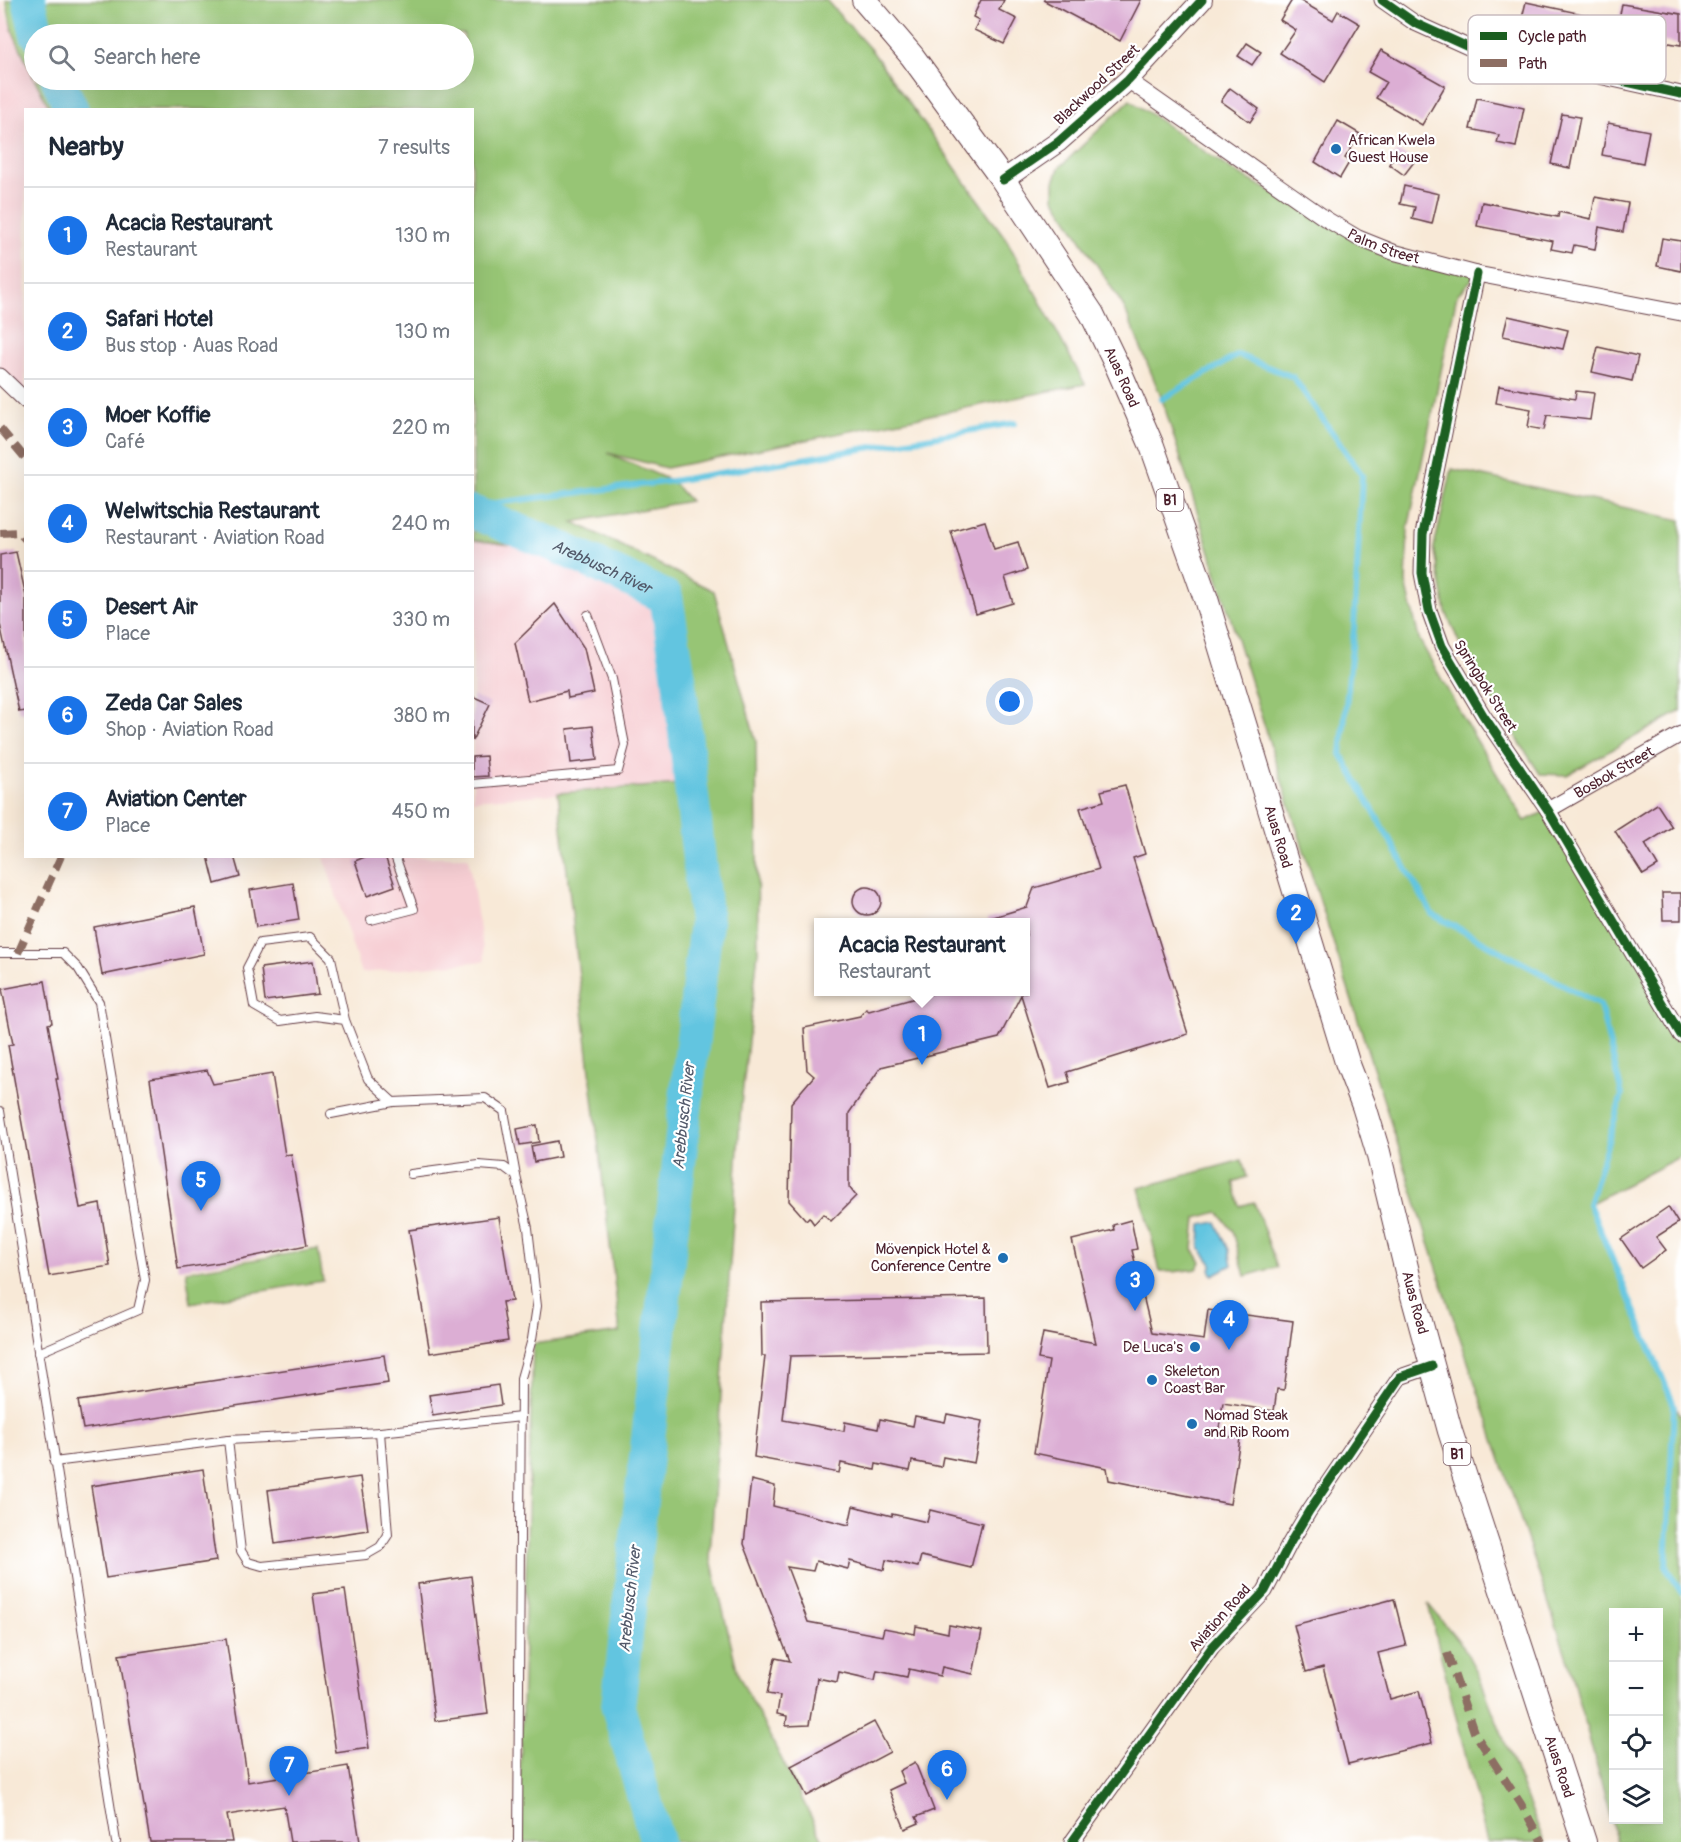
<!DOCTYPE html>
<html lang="en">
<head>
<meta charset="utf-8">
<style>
  :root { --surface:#fff; --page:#f6f6f7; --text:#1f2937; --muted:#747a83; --line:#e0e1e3; --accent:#1a73e8 }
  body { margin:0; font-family:Pangolin,sans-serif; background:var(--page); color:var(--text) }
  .controls { position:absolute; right:18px; bottom:18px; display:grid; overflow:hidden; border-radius:0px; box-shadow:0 6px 24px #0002 }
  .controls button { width:54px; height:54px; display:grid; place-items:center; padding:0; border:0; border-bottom:2px solid var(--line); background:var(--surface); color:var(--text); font:30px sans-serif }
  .you { position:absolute; left:1010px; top:702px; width:21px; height:21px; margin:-15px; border:4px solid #fff; border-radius:50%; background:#1a73e8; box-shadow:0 0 0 9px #1a73e833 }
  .badge { display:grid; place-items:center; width:39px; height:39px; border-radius:50%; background:var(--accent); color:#fff; font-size:20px; font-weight:700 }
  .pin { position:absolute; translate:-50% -50px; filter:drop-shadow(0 2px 3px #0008) }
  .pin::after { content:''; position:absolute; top:32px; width:21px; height:18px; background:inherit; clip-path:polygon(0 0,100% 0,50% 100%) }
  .popup { position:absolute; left:814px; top:918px; width:216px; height:78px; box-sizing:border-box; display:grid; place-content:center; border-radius:0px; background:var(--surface); filter:drop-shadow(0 2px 4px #0005); font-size:20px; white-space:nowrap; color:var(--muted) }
  .popup b { font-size:22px; color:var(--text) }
  .popup::after { content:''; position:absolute; left:50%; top:100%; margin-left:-12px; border:12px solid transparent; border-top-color:var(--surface) }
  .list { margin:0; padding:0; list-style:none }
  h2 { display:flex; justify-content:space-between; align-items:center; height:78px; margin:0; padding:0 24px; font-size:26px }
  h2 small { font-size:20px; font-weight:400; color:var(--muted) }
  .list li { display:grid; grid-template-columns:39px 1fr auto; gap:18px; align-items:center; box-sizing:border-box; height:96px; padding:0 24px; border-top:2px solid var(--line) }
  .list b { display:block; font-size:22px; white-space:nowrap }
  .list p { margin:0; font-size:20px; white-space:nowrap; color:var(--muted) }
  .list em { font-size:20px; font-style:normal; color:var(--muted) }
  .icon { flex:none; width:33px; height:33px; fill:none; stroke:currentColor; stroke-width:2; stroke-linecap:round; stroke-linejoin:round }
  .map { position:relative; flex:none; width:1681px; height:1842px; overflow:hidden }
  .search { position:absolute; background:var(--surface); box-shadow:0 6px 24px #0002; left:24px; top:24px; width:450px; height:66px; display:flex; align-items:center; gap:15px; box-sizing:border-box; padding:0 21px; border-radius:33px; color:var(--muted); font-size:22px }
  .panel { position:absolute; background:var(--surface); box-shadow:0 6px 24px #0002; left:24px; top:108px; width:450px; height:750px; border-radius:0px }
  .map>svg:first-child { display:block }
  .built { fill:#f7cfd4 }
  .green { fill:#97c574; stroke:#707250; stroke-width:1.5; fill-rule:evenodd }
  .water { fill:#62c5e0; stroke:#567286; stroke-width:1.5 }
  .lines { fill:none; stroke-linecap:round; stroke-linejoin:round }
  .stream { stroke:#62c5e0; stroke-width:6 }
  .river { stroke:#62c5e0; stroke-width:34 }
  .building { fill:#dcaed4 }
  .service-casing { stroke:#643d45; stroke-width:10 }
  .minor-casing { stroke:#643d45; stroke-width:17 }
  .tertiary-casing { stroke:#643d45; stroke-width:22 }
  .primary-casing { stroke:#643d45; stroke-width:26 }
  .service { stroke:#fff; stroke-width:8 }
  .minor { stroke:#fff; stroke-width:15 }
  .tertiary { stroke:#fff; stroke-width:20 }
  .primary { stroke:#fff; stroke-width:24 }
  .quiet { stroke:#8d6e63; stroke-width:8; stroke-dasharray:15 8; stroke-linecap:butt }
  .cycleway-casing { stroke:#fff; stroke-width:13 }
  .cycleway { stroke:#1b5e20; stroke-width:9 }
  .poi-dot { fill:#1f6fb2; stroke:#fff; stroke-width:2 }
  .labels { text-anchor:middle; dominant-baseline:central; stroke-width:4.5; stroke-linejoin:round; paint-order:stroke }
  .shield { fill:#fff; stroke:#80626b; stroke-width:1.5 }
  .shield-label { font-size:14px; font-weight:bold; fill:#4a1f2b }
  .street-label { font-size:15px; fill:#4a1f2b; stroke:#fff }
  .poi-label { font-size:15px; fill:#4a1f2b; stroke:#fff; text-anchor:start }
  .water-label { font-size:16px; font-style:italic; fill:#52596a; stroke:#fff }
  .key { fill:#fff; stroke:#c9bcbf; stroke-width:1.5 }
  .key-label { font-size:16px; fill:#4a1f2b }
</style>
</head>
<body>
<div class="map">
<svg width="1681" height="1842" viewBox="0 0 1681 1842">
  <rect width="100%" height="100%" fill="#fff"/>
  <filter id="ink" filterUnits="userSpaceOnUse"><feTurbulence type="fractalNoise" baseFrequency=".0167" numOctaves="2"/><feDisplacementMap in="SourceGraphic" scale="12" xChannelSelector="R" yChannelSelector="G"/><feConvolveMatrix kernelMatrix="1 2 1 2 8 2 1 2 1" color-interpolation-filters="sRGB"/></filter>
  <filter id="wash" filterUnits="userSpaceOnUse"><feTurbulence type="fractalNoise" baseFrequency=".008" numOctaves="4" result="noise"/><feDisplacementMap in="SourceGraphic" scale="24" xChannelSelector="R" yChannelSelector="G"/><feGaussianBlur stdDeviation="1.35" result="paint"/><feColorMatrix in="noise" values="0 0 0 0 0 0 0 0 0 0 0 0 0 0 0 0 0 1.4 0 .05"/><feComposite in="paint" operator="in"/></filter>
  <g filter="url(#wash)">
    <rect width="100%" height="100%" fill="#f8e9d7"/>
    <!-- built -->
    <g class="built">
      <polygon points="0,0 12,30 50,109 26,110 25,401 0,376"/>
      <polygon points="473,540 533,548 593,568 663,604 681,785 473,800"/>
      <polygon points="324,857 468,857 485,961 361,973"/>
    </g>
    <!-- green -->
    <g class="green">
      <polygon points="6,0 826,0 872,51 1006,239 1085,384 666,468 608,453 672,481 690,501 573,522 714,591 756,741 758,952 741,1105 710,1555 738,1674 824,1842 518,1842 533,1344 620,1332 558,793 681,784 663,604 593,568 533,548 473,540 472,110 50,109 35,80 464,80 464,34 34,34 34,78 12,30"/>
      <path d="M1130 100 1233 171 1358 238 1477 274 1457 295 1408 529 1406 583 1419 639 1468 726 1525 821 1548 810 1681 1036V1156L1589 1204 1674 1405 1681 1415V1842H1617L1571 1670 1446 1296 1269 741 1162 399 1124 307 1054 198V182L1059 168ZM1614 1612H1658V1820H1614Z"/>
      <polygon points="1452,469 1681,520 1681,711 1567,775 1540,774 1467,661 1446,612 1434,547"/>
      <polygon points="1242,1160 1247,1177 1233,1182 1240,1206 1254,1202 1277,1267 1245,1276 1233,1231 1218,1212 1196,1218 1193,1249 1201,1262 1197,1269 1173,1272 1160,1271 1139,1188"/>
      <polygon points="318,1249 323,1281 191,1303 186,1271"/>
      <polygon points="1428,1604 1463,1646 1479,1676 1544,1842 1487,1842"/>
    </g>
    <!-- water -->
    <polygon class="water" points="1216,1222 1229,1250 1232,1265 1213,1275 1210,1270 1212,1264 1200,1248 1201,1225"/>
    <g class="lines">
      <!-- stream -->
      <g class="stream">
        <polyline points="1162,399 1238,355 1293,377 1362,475 1354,628 1341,754 1432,914 1600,1005 1622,1095 1589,1204 1674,1405 1666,1567 1681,1592"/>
        <polyline points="472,506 672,481 1015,423"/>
      </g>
      <!-- river -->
      <g class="river">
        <polyline points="29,0 37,34"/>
        <polyline points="58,80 72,110"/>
        <path id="s1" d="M472 512 552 544 666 597 679 678 706 922 618 1707 657 1842"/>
      </g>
    </g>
    <g id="blocks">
      <!-- building -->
      <g class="building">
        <polygon points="981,0 1004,0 999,10 1017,19 1004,44 974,30 979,20 973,17"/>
        <polygon points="1043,0 1141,0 1120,41"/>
        <polygon points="1292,0 1299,0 1333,20 1338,11 1360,24 1325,82 1280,53 1296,30 1280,20"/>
        <polygon points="1526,2 1587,15 1580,49 1558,44 1561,31 1521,22"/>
        <polygon points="1622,4 1681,14 1681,45 1616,34"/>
        <polygon points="1247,43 1261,52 1252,65 1238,56"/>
        <polygon points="1381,50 1445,86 1422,125 1376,98 1386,82 1368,72"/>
        <polygon points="1230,88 1259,109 1250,122 1221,101"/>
        <polygon points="1477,98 1524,108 1516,147 1497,143 1499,135 1470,129"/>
        <polygon points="1562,114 1580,117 1570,168 1551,164"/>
        <polygon points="1338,121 1360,134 1345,158 1350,161 1340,178 1315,162"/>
        <polygon points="1608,123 1649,131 1643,163 1602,155"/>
        <polygon points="1398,151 1414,162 1404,175 1389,164"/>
        <polygon points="1404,186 1439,194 1432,224 1412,219 1415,207 1400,204"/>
        <polygon points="1595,197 1628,203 1623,232 1599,227 1595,249 1574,245 1572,253 1551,249 1553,241 1477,226 1482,202 1558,217 1559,212 1591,219"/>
        <polygon points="1662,238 1681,241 1681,271 1657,266"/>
        <polygon points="1508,316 1568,330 1563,349 1503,336"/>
        <polygon points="1598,347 1638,356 1632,381 1592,372"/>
        <polygon points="1499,386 1575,399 1576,391 1594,393 1590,420 1547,415 1544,430 1528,427 1531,409 1496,403"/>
        <polygon points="985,521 994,549 1018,542 1027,570 1005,577 1013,603 976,614 951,531"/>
        <polygon points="16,552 26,596 26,711 19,712 0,624 0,555"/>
        <polygon points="555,604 584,648 594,693 568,698 567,691 528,701 515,643"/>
        <polygon points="472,696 490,704 472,741"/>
        <polygon points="593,726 597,760 571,763 567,729"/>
        <polygon points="486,756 488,776 472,777 472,757"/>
        <polygon points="1125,785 1145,854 1133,858 1188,1034 1067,1072 1070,1082 1050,1088 1021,995 999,1038 881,1067 849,1113 849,1187 856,1196 831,1221 823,1214 814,1224 809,1217 806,1220 789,1201 791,1103 814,1076 807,1070 804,1028 860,1016 866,1009 869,1011 937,992 1026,992 1026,922 987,922 987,919 1027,907 1034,888 1099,869 1080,808 1104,801 1101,791"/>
        <polygon points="1657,804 1672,827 1645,844 1658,866 1643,875 1615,831"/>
        <polygon points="208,856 234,856 240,877 215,884"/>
        <polygon points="367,856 385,856 395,886 367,896 355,861"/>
        <polygon points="293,883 299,920 256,927 250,890"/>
        <circle cx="867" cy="901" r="14"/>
        <polygon points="1662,893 1681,893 1681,920 1663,920"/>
        <polygon points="195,907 204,954 102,975 94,927"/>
        <polygon points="313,961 318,994 265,1001 261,968"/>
        <polygon points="45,981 52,1023 48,1024 58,1079 56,1079 80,1208 100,1204 110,1266 49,1276 8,1045 13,1044 2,989"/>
        <polygon points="207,1070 213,1084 272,1074 285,1155 291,1154 307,1245 241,1259 178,1269 150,1079"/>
        <polygon points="537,1125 539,1142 520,1145 517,1129"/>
        <polygon points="557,1141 560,1157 534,1162 531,1146"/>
        <polygon points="1668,1207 1678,1223 1656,1237 1666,1250 1641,1268 1621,1239"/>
        <polygon points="499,1217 512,1301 502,1302 508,1341 430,1353 409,1230"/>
        <polygon points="1131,1220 1137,1249 1132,1250 1152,1333 1204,1340 1208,1310 1293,1321 1284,1390 1277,1389 1274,1411 1223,1403 1218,1435 1240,1438 1230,1504 1109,1480 1107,1468 1034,1453 1049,1361 1038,1359 1043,1333 1096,1343 1072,1240 1114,1230 1113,1225"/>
        <polygon points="986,1298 987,1352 790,1356 783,1420 844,1431 845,1422 878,1429 880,1419 913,1426 915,1416 945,1422 947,1414 982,1421 974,1463 943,1457 941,1467 912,1461 910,1471 876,1464 875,1470 841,1463 839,1473 754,1457 765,1356 762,1356 761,1302"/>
        <polygon points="384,1355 388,1383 83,1429 78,1401"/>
        <polygon points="498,1385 501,1405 433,1416 429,1395"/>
        <polygon points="203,1469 216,1561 106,1578 91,1486"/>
        <polygon points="360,1477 368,1530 275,1544 268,1490"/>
        <polygon points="751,1480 775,1486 773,1506 849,1525 853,1506 892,1516 892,1514 927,1522 930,1510 982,1523 971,1568 921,1556 918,1567 886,1560 884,1570 850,1561 848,1569 816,1561 813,1571 787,1567 808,1622 882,1636 884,1628 915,1634 916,1626 948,1633 949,1625 982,1631 973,1674 942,1667 940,1676 909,1669 907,1677 877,1671 875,1680 839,1672 837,1682 817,1678 809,1725 786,1726 787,1716 777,1714 780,1696 767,1694 775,1658 790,1661 744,1544"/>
        <polygon points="471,1576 488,1714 435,1721 418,1584"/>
        <polygon points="345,1590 369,1748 336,1753 313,1594"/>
        <polygon points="1394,1599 1406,1646 1378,1653 1390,1699 1419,1691 1432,1743 1348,1764 1323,1667 1306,1672 1294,1625"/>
        <polygon points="226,1639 248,1782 348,1766 360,1842 290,1842 284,1806 227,1815 232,1842 150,1842 119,1655"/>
        <polygon points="874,1722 890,1752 807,1796 791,1766"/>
        <polygon points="915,1762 934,1810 916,1817 919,1823 905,1829 889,1790 904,1783 899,1771"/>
      </g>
    </g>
  </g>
  <g filter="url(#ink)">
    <use href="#blocks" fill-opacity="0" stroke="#643d45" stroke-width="1.5"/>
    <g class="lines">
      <defs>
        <g id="service">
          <polyline points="472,784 618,771 625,745 612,679 588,615"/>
          <polyline points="371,920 414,909 395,856"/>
          <polyline points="0,953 63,953 78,968 99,1002 145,1280 138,1310 38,1353"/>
          <polyline points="345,1020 315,1016 280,1021 254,1006 247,968 260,943 310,937 331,958 345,1020 368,1079 393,1102 485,1098 504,1111 516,1176"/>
          <polyline points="0,1111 116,1842"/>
          <polyline points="331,1114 393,1102"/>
          <polyline points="411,1174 479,1165 504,1167 516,1176 528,1228 537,1306 532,1339 521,1378 518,1842"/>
          <polyline points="228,1440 241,1551 248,1562 262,1566 366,1555 380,1547 388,1535 380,1432"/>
          <polyline points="54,1462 228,1440 380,1432 521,1417"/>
        </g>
        <g id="minor">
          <polyline points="1382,0 1415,23 1468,47 1681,94"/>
          <path id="s2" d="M1128 80 1326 219 1358 238 1393 252 1477 274 1681 313"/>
          <polyline points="1477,274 1423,534 1422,573 1429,610 1442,646 1483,715 1548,810 1681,1035"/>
          <polyline points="0,376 26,401"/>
          <path id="s3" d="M1548 810 1681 734"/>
          <polyline points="1072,1842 1212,1647 1265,1591 1290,1543 1309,1511 1400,1377 1432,1366"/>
        </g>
        <polyline id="tertiary" points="1003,180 1058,142 1128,80 1202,0"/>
        <g id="primary">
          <path id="s4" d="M864 0 912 56 1003 180 1092 314 1118 368 1152 446 1206 599 1347 1062 1364 1106 1378 1152 1412 1292 1450 1431 1584 1842"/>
        </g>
      </defs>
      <!-- service casing -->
      <use href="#service" class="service-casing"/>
      <!-- minor casing -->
      <use href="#minor" class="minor-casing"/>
      <!-- tertiary casing -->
      <use href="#tertiary" class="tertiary-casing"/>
      <!-- primary casing -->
      <use href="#primary" class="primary-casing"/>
      <!-- service -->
      <use href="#service" class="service"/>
      <!-- minor -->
      <use href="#minor" class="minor"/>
      <!-- tertiary -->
      <use href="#tertiary" class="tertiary"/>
      <!-- primary -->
      <use href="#primary" class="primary"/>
      <!-- quiet -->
      <g class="quiet">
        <polyline points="0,428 26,459"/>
        <polyline points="0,533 18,532 26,540"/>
        <polyline points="18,953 61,856"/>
        <polyline points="1447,1653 1474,1732 1521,1804 1542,1842"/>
      </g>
      <defs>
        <g id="cycleway">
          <polyline points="1382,0 1415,23 1468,47 1681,94"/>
          <polyline points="1003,180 1058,142 1128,80 1202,0"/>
          <polyline points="1477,274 1423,534 1422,573 1429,610 1442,646 1483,715 1548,810 1681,1035"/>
          <polyline points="1072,1842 1212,1647 1265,1591 1290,1543 1309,1511 1400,1377 1432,1366"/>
        </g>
      </defs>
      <!-- cycleway casing -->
      <use href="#cycleway" class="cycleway-casing"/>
      <!-- cycleway -->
      <use href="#cycleway" class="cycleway"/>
    </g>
  </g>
  <!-- markers -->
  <g class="poi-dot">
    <circle cx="1336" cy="149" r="6"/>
    <circle cx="1003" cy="1258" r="6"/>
    <circle cx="1195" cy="1347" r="6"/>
    <circle cx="1152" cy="1380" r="6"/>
    <circle cx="1192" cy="1424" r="6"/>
  </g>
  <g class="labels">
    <!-- shield labels -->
    <g class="shield">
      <rect x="1156.5" y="489" width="27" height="22" rx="4.5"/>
      <rect x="1443.5" y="1443" width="27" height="22" rx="4.5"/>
    </g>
    <g class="shield-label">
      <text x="1170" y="500">B1</text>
      <text x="1457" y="1454">B1</text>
    </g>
    <!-- street labels -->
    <g class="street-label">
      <text transform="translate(1097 85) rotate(-43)">Blackwood Street</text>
      <text stroke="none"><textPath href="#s2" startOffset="306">Palm Street</textPath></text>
      <text stroke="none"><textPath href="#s4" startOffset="458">Auas Road</textPath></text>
      <text transform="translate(1485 686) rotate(58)">Springbok Street</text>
      <text stroke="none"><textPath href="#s3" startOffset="76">Bosbok Street</textPath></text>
      <text stroke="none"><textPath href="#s4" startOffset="944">Auas Road</textPath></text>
      <text stroke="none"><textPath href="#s4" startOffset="1430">Auas Road</textPath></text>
      <text transform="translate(1220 1618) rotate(-48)">Aviation Road</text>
      <text stroke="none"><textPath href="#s4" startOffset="1916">Auas Road</textPath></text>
    </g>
    <!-- poi labels -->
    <g class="poi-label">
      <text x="1348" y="140">African Kwela<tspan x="1348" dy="17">Guest House</tspan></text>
      <text x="991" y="1249" text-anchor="end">Mövenpick Hotel &amp;<tspan x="991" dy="17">Conference Centre</tspan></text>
      <text x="1183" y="1347" text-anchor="end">De Luca's</text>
      <text x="1164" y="1371">Skeleton<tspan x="1164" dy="17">Coast Bar</tspan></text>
      <text x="1204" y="1415">Nomad Steak<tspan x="1204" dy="17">and Rib Room</tspan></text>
    </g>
    <!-- water labels -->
    <g class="water-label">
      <text stroke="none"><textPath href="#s1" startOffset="141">Arebbusch River</textPath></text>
      <text transform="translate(684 1116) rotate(-84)">Arebbusch River</text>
      <text transform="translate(630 1599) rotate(-84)">Arebbusch River</text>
    </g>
  </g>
  <!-- legend -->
  <rect x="1468" y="15" width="198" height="69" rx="9" class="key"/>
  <rect x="1480" y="32" width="27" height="8" fill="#1b5e20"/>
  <rect x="1480" y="59" width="27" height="8" fill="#8d6e63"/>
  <g class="key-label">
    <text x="1518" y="42">Cycle path</text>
    <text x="1518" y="69">Path</text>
  </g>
</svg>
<div class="controls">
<button>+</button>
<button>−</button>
<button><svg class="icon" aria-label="locate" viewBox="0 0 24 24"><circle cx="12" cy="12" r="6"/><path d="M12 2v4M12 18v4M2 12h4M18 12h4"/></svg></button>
<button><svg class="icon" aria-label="layers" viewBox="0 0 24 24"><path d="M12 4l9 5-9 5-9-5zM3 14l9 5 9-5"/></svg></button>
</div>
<div class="you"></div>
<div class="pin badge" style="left:922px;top:1065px">1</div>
<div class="popup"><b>Acacia Restaurant</b>Restaurant</div>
<div class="pin badge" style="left:1296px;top:944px">2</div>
<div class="pin badge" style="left:1135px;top:1311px">3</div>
<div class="pin badge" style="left:1229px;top:1350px">4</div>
<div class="pin badge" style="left:201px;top:1211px">5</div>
<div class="pin badge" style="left:947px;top:1800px">6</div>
<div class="pin badge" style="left:289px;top:1796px">7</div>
<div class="search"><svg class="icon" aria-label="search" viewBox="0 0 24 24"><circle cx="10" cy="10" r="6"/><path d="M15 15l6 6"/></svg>Search here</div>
<section class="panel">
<h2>Nearby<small>7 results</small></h2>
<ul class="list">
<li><span class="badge">1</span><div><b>Acacia Restaurant</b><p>Restaurant</p></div><em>130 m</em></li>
<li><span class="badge">2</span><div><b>Safari Hotel</b><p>Bus stop · Auas Road</p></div><em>130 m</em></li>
<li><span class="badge">3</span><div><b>Moer Koffie</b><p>Café</p></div><em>220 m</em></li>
<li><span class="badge">4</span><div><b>Welwitschia Restaurant</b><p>Restaurant · Aviation Road</p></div><em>240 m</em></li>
<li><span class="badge">5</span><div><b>Desert Air</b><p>Place</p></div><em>330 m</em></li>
<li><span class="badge">6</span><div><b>Zeda Car Sales</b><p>Shop · Aviation Road</p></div><em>380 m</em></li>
<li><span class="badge">7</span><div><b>Aviation Center</b><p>Place</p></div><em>450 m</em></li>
</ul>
</section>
</div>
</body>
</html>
